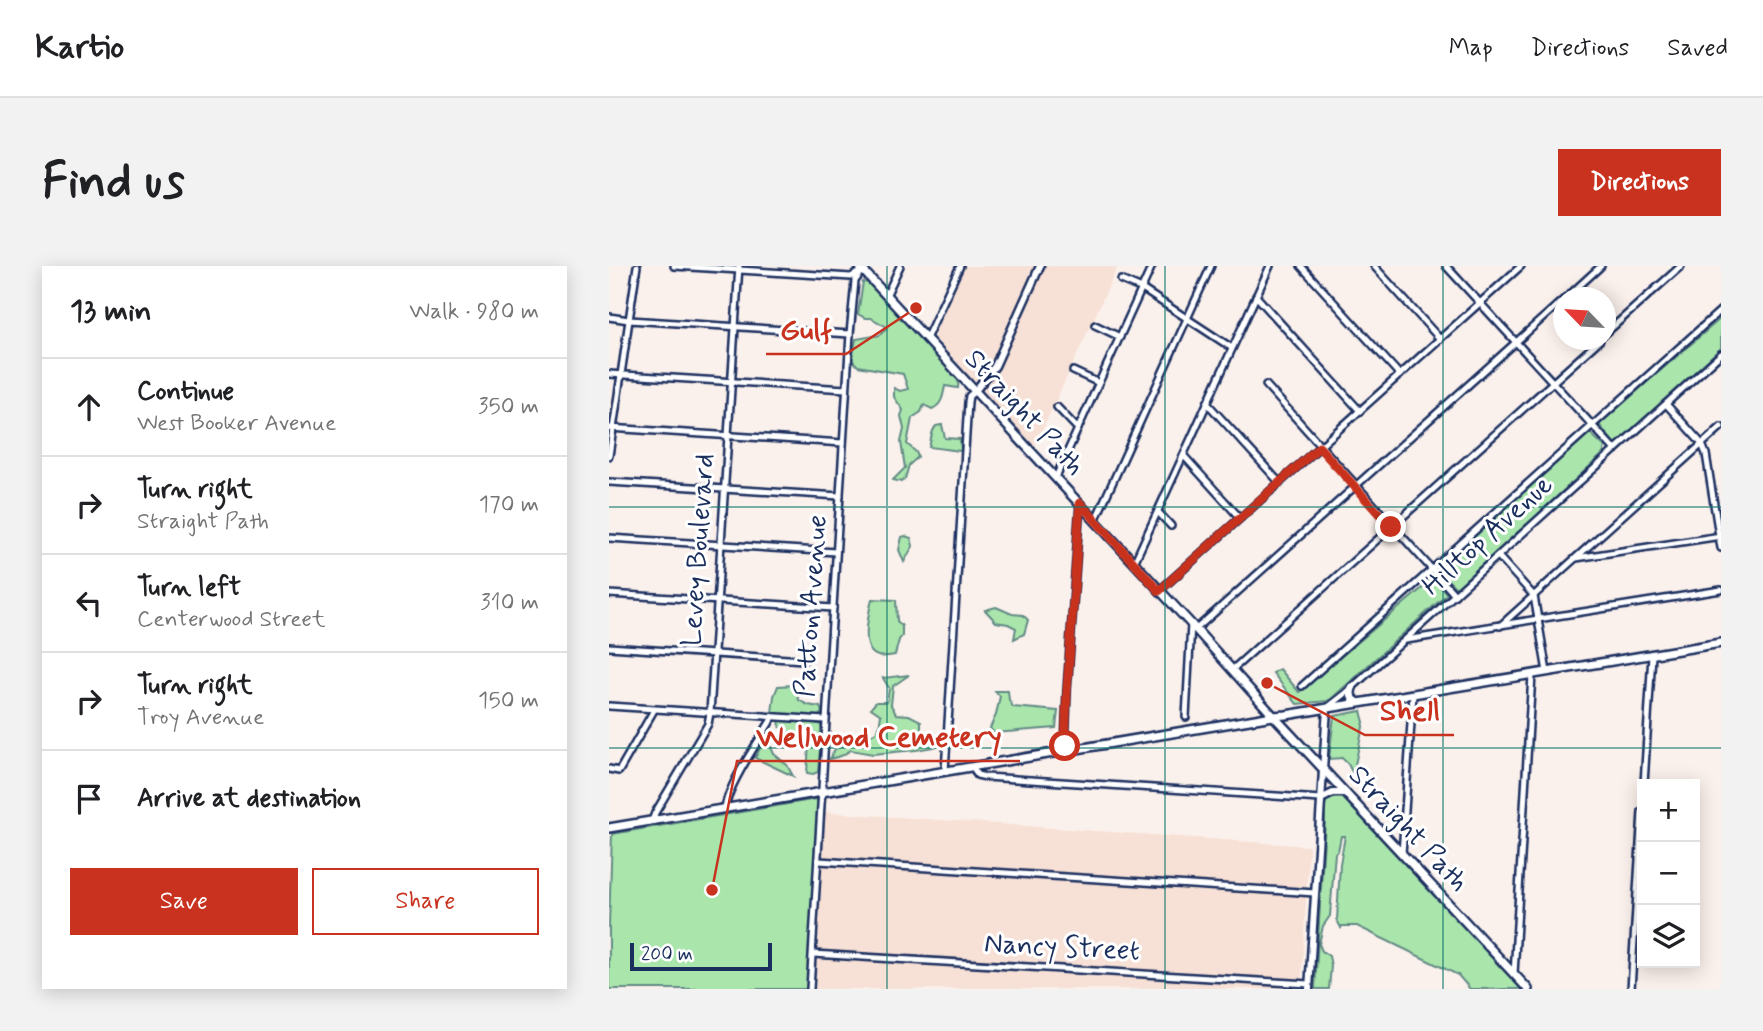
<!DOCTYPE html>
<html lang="en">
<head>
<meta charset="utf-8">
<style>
  :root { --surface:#fff; --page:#f2f2f2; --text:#202124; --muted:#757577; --line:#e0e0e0; --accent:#c8321e }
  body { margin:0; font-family:Mynerve,sans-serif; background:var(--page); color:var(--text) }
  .controls { position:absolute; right:21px; bottom:21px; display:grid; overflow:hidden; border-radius:0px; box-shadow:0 4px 18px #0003 }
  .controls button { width:63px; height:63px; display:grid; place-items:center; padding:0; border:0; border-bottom:2px solid var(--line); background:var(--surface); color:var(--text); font:35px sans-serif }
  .compass { position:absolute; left:944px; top:21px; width:63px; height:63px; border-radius:50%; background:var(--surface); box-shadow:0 4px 18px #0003; rotate:295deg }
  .scale { position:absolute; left:21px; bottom:18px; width:142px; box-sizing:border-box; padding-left:7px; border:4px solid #1b2f5e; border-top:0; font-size:19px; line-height:24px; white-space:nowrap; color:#1b2f5e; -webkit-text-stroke:5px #fff; paint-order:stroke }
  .stop { position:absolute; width:21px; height:21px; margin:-16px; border:5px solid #c8321e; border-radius:50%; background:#fff }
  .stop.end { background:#c8321e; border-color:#fff; box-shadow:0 2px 7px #0008 }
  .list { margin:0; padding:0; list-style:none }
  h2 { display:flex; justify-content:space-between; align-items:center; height:91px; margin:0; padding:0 28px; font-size:30px }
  h2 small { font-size:23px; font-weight:400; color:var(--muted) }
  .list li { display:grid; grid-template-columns:46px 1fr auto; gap:21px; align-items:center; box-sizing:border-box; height:98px; padding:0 28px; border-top:2px solid var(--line) }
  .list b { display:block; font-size:26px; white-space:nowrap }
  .list p { margin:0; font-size:23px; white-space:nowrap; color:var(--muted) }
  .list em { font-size:23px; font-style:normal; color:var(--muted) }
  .actions { display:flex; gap:14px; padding:21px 28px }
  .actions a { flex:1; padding:16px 0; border:2px solid var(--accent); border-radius:0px; text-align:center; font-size:24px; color:var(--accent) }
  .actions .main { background:var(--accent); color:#fff }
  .icon { flex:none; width:38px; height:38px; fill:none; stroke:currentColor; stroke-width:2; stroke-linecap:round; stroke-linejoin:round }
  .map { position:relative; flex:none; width:1112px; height:723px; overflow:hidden; border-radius:0px }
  header { display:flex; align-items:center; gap:42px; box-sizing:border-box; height:98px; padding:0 35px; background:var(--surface); border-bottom:2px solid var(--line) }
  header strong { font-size:33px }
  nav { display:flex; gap:38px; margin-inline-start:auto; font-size:24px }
  .intro { display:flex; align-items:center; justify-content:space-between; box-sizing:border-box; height:168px; padding:0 42px }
  h1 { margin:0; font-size:49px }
  .button { padding:18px 32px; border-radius:0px; background:var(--accent); color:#fff; font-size:24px; font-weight:700 }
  main { display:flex; gap:42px; padding:0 42px }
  aside { flex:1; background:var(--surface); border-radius:0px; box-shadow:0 4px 18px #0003 }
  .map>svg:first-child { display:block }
  .built { fill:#f7e0d5 }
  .green { fill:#aae6ac; stroke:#628a85; stroke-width:2 }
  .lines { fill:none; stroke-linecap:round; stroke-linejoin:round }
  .minor-casing { stroke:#1b2f5e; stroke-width:10 }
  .tertiary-casing { stroke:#1b2f5e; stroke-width:11 }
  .secondary-casing { stroke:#1b2f5e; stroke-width:12 }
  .minor { stroke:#fff; stroke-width:5 }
  .tertiary { stroke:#fff; stroke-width:6 }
  .secondary { stroke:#fff; stroke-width:7 }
  .route { stroke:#c8321e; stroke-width:9 }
  .grid { fill:none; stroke:#0f766e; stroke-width:2; stroke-opacity:0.55 }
  .labels { text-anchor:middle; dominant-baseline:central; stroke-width:6; stroke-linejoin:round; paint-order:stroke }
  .street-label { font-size:28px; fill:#1b2f5e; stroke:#fff }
  .leader { fill:none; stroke:#c8321e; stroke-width:2.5 }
  .callout-dot { fill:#c8321e; stroke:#fff; stroke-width:2.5 }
  .callout-label { font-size:30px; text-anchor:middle; font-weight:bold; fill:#c8321e; stroke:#fff; stroke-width:6; stroke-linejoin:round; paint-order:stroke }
</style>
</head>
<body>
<header>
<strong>Kartio</strong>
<nav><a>Map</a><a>Directions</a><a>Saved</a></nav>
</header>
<div class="intro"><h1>Find us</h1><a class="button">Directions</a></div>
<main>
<aside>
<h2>13 min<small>Walk · 980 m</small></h2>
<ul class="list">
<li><svg class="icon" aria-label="ahead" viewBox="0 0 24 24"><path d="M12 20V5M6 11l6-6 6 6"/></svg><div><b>Continue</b><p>West Booker Avenue</p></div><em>350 m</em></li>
<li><svg class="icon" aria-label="right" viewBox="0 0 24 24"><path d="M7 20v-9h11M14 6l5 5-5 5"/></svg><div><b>Turn right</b><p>Straight Path</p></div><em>170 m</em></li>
<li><svg class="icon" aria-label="left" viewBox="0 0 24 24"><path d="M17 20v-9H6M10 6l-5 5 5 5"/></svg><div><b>Turn left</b><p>Centerwood Street</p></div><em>310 m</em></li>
<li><svg class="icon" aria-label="right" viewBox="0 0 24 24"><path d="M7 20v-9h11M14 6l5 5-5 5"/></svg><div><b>Turn right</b><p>Troy Avenue</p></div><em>150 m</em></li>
<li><svg class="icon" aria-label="arrive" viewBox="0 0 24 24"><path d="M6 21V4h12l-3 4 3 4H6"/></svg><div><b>Arrive at destination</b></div></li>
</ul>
<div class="actions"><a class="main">Save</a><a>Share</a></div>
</aside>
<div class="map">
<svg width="1112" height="723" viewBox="0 0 1112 723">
  <rect width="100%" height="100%" fill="#fbf1ec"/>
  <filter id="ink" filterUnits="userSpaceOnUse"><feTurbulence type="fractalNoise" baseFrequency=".0143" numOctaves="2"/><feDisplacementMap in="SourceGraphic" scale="14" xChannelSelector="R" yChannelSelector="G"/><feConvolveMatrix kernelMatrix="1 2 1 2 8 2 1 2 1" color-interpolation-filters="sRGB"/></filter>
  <g filter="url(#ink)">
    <!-- built -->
    <g class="built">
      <polygon points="356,0 509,0 425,182 324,70"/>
      <polygon points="216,546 700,580 692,723 206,723"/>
    </g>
    <!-- green -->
    <g class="green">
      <path d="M254 16 259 17 350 112 349 122 336 120C334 130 333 139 323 143L315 139 312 146 303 152 298 178 307 186 309 191 300 199 296 213 292 216 284 214 296 202 292 176 295 163 292 150 294 144 285 131V122L291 125 299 123 294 108 249 100 243 94 247 73 271 69 278 61 262 52H256L249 48Z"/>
      <polygon points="1112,52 1112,82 1008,177 1004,176 991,160 991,157"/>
      <path d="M333 159 336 172 351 173 352 185 320 181C323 173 321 167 327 160Z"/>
      <polygon points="981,167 996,181 994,188 848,323 829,304 975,170"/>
      <polygon points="296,270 302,272 304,280 295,296 290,284 293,271"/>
      <polygon points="824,313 838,328 722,433 718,435 688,438 664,407 671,403 690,426"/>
      <path d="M263 333 287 334 288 355 293 360V370L290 374 286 389C281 390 274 391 269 390 250 385 260 346 263 333Z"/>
      <polygon points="387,341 403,348 414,349 419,354 415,368 405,373 407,362 399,358 387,356 376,344"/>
      <path d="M300 409 284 420 282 439 287 448 300 449 312 455V468L330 480 307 484 264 488 242 484 232 490 221 493 226 483C233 480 240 477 247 474 265 466 269 473 272 449L262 442 267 436H278L280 422 274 412Z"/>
      <polygon points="185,419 190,434 199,439 211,441 213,446 210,450 204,451 163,447 165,430 169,420"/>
      <polygon points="386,425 399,425 400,434 404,441 449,445 447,462 385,467 381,462 387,449 391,430"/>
      <polygon points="752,445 755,456 744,508 739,498 733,492 720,493 725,450"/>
      <polygon points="170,453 211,458 213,462 209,506 204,508 198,507 200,478 171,461"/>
      <polygon points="164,468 165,473 161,479 165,488 178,499 184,510 146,492 157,471"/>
      <path d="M721 530H730L734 532 912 723H861L849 709 748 660H733L732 662 728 654 731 598 736 570H732L729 585 726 587 721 650 714 660 710 678 713 685 720 690 722 700 720 723H706L716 555C716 546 713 537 721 530Z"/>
      <polygon points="208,533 210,536 199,723 0,723 0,659 3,568"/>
    </g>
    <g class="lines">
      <defs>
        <g id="minor">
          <polyline points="65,0 242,11 251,6"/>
          <polyline points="692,0 791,109"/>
          <polyline points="765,0 831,73"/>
          <polyline points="837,0 1006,184"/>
          <polyline points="512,14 533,23 623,82"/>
          <polyline points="277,30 291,0"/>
          <polyline points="647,30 751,145"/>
          <polyline points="957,32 992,0"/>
          <polyline points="0,51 20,54 241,68"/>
          <polyline points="486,59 511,71"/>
          <polyline points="996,68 1072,0"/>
          <polyline points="317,73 351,0"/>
          <polyline points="464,105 490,117"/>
          <polyline points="0,108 237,123"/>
          <polyline points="657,119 846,329"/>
          <polyline points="598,137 671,217"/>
          <polyline points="1057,138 1093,178 1097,188 1112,282"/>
          <polyline points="448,141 469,163"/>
          <polyline points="0,162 234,177"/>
          <polyline points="0,190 28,0"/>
          <polyline points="575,190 631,252"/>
          <polyline points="447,211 543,0"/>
          <polyline points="0,216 231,230"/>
          <polyline points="549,246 562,260"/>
          <polyline points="486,255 602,0"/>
          <polyline points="0,272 227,286"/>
          <polyline points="889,290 925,330 938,406"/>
          <polyline points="967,292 1112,270"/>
          <polyline points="525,297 661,0"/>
          <polyline points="550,325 912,0"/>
          <polyline points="0,328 224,342"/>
          <polyline points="891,360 1112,161"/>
          <polyline points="586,364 954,34"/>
          <polyline points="797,374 1112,324"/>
          <polyline points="0,381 195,394"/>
          <polyline points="623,404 991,74"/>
          <polyline points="693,420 1112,44"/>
          <polyline points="0,440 216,454"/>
          <polyline points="718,442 736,428 1112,88"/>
          <polyline points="577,451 582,358"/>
          <polyline points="456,485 458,425 471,237"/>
          <polyline points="364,501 368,509 377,511 712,533"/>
          <polyline points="0,503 10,505 45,444"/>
          <polyline points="336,505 359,136 360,130 366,125"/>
          <polyline points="1035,518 1043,389"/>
          <path d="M116 543C118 520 151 473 164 451"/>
          <polyline points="43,555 46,547 99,458 101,447 130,0"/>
          <polyline points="793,588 804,428"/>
          <polyline points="210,595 706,627"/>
          <polyline points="204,688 700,718"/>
          <polyline points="905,708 923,409"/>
          <path d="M201 723C215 505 226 286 241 68L246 15 254 4"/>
          <polyline points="1022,723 1033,545"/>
        </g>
        <g id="tertiary">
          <polyline points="366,125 386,100 431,0"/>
          <polyline points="712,533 724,527 737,527"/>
          <polyline points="700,723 718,442"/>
        </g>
        <g id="secondary">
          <polyline points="250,0 582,358 660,445 919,723"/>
          <path d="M743 422C741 429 742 432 748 436"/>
          <polyline points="0,562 664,450 677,449 1112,377"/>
        </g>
      </defs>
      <!-- minor casing -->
      <use href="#minor" class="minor-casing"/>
      <!-- tertiary casing -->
      <use href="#tertiary" class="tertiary-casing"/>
      <!-- secondary casing -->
      <use href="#secondary" class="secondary-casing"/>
      <!-- minor -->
      <use href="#minor" class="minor"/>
      <!-- tertiary -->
      <use href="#tertiary" class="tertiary"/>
      <!-- secondary -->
      <use href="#secondary" class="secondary"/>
    </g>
  </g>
  <g class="lines" filter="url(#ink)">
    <!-- route -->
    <polyline class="route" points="456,480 458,425 471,237 550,325 710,181 782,261"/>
  </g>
  <!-- grid -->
  <path class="grid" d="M278 0V723M556 0V723M834 0V723M0 241H1112M0 482H1112"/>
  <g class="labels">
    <!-- street labels -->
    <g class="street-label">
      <text transform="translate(415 147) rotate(47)">Straight Path</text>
      <text transform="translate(879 270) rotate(-42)">Hilltop Avenue</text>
      <text transform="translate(90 284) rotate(-86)">Levey Boulevard</text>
      <text transform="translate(203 340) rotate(-86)">Patton Avenue</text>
      <text transform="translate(799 563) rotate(47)">Straight Path</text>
      <text transform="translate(453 682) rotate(3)">Nancy Street</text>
    </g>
  </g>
  <!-- callouts -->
  <path class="leader" d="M307 42L237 88H157M658 417L756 469H845M103 624L128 495H411"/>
  <g class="callout-dot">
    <circle cx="307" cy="42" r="7"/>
    <circle cx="658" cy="417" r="7"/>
    <circle cx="103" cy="624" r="7"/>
  </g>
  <g class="callout-label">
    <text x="197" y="73">Gulf</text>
    <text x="801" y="454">Shell</text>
    <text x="270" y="480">Wellwood Cemetery</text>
  </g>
</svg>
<div class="controls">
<button>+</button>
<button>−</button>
<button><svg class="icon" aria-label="layers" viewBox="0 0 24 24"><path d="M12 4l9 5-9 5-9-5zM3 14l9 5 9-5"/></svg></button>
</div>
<svg class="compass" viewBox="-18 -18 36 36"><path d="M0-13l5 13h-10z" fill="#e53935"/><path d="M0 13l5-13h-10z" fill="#757577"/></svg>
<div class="scale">200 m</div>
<div class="stop" style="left:456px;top:480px"></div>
<div class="stop end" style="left:782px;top:261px"></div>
</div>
</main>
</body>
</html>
